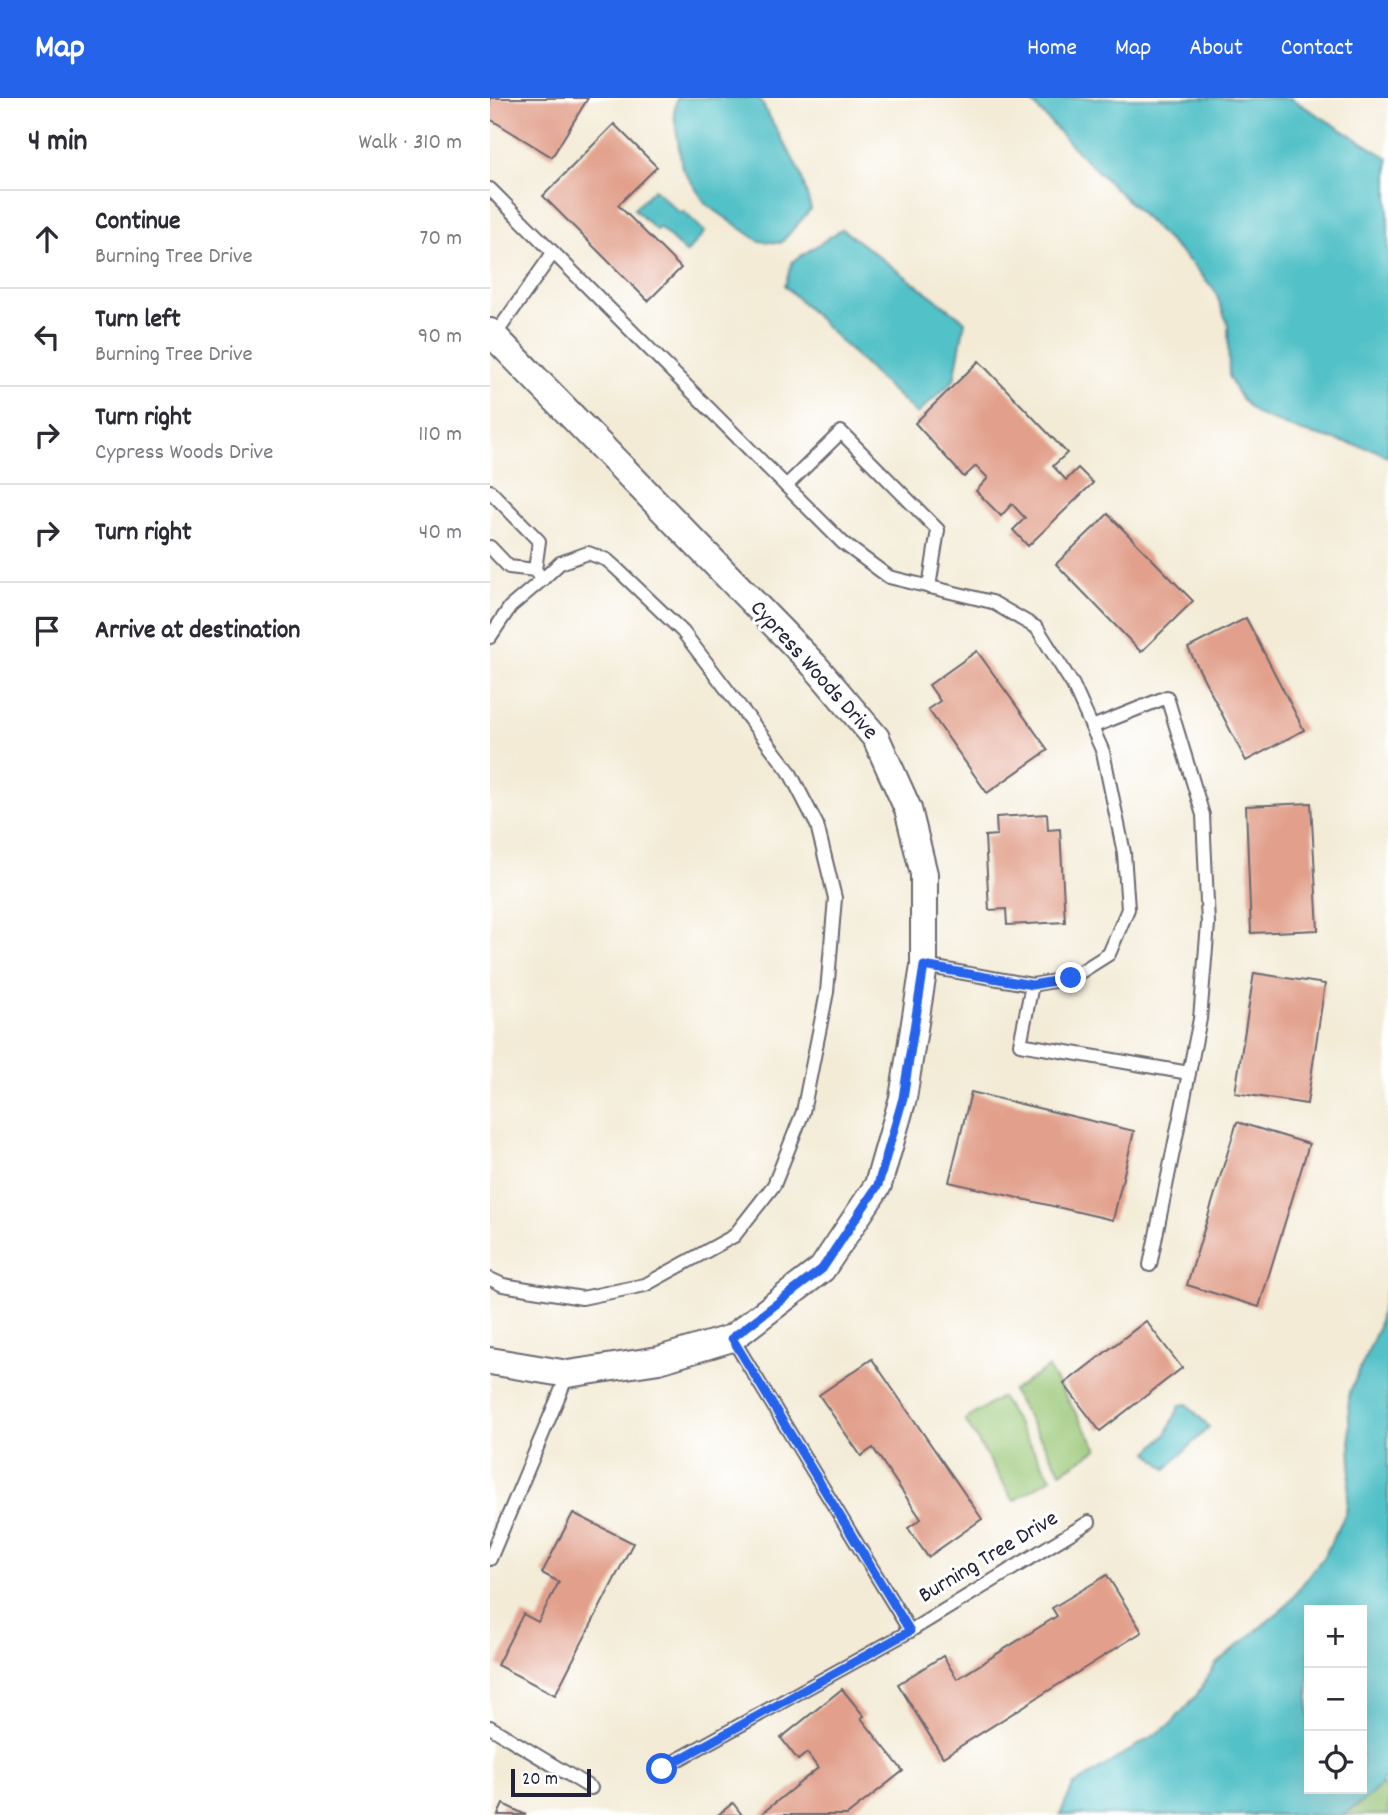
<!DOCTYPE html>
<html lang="en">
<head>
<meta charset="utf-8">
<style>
  :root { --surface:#fff; --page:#f7f7f7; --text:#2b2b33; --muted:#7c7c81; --line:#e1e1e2; --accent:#2563eb }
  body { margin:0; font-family:Dekko,sans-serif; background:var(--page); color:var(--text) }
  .controls { position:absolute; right:21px; bottom:21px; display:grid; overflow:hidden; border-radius:0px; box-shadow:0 7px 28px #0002 }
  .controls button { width:63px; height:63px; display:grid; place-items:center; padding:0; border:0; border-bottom:2px solid var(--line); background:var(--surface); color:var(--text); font:35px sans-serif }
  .scale { position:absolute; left:21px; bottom:18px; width:80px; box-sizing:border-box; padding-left:7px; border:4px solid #22223b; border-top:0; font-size:19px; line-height:24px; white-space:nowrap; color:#22223b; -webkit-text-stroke:5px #fff; paint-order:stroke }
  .stop { position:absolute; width:21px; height:21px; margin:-16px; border:5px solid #2563eb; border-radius:50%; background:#fff }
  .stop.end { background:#2563eb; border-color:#fff; box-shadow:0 2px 7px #0008 }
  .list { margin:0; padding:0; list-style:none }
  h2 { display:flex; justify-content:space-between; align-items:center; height:91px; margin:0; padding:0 28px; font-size:30px }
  h2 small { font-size:23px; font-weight:400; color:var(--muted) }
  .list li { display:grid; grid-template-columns:46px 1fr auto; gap:21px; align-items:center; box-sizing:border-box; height:98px; padding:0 28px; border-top:2px solid var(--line) }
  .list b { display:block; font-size:26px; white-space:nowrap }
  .list p { margin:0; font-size:23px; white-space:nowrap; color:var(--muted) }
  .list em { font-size:23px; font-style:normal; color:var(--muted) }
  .icon { flex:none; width:38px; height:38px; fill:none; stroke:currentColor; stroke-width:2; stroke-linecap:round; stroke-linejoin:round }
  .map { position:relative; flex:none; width:898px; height:1717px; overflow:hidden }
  header { display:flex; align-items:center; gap:42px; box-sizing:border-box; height:98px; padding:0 35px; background:var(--accent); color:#fff }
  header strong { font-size:33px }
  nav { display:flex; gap:38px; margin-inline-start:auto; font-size:24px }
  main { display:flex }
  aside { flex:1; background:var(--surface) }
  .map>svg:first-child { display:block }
  .green { fill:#98c675; stroke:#5d7458; stroke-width:2 }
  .water { fill:#53c1c8; stroke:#3a7282; stroke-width:2; fill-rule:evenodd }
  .building { fill:#e2a08c }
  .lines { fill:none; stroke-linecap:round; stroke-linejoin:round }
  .service-casing { stroke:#6b6871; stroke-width:16 }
  .minor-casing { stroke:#6b6871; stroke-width:30 }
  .service { stroke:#fff; stroke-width:12 }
  .minor { stroke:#fff; stroke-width:26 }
  .route { stroke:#2563eb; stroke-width:9 }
  .labels { text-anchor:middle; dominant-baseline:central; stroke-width:6; stroke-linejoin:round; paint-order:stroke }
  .street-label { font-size:23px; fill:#22223b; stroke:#fff }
</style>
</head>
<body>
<header>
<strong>Map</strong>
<nav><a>Home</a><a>Map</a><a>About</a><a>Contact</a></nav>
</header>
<main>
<aside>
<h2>4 min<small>Walk · 310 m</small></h2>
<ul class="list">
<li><svg class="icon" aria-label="ahead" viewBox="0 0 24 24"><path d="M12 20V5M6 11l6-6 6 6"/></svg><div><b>Continue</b><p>Burning Tree Drive</p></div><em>70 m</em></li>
<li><svg class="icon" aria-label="left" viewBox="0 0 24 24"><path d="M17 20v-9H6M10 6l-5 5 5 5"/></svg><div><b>Turn left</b><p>Burning Tree Drive</p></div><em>90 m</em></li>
<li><svg class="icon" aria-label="right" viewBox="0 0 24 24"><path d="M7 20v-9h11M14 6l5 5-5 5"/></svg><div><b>Turn right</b><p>Cypress Woods Drive</p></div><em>110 m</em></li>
<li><svg class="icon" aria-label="right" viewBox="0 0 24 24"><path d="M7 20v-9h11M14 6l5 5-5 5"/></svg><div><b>Turn right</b></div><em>40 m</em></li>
<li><svg class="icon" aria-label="arrive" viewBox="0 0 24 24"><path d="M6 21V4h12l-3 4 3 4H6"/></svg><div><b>Arrive at destination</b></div></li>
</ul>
</aside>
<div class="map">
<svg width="898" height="1717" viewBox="0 0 898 1717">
  <rect width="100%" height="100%" fill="#fff"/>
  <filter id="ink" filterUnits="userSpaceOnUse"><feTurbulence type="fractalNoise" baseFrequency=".0143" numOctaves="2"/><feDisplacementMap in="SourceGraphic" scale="14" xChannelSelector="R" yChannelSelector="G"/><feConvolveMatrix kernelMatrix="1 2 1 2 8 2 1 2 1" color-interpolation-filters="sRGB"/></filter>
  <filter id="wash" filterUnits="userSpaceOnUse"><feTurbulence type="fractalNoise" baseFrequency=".00686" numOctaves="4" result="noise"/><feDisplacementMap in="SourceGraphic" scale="28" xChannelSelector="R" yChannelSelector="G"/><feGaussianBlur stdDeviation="1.57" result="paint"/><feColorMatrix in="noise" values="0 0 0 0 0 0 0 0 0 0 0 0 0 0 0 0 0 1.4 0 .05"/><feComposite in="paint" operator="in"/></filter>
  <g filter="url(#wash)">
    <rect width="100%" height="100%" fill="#f3ebd6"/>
    <!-- green -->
    <g class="green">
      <polygon points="558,1270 608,1351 571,1374 522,1293"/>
      <polygon points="511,1299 561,1380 524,1403 475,1322"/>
      <polygon points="892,1686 898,1693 898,1717 851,1717 867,1708"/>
    </g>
    <!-- water -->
    <g class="water">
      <polygon points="187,0 269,0 310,74 321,111 291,145 269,143 216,106 192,70 184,15"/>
      <polygon points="538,0 800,0 898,60 898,359 885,352 813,334 766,316 751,301 739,280 738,227 725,193 703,167 581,47"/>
      <polygon points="164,91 190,115 193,113 215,134 196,155 169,129 166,132 144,111"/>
      <polygon points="352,131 475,223 464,282 427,316 385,277 295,188 302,164"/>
      <path d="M898 1183V1677C887 1695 869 1707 851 1717H570L583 1688 680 1627 706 1598 726 1566 796 1508 834 1458 856 1415 861 1364 858 1298 887 1233ZM819 1512H872V1691H819Z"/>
      <polygon points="697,1306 719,1329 676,1371 658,1354 676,1337 690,1307"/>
    </g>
    <g id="blocks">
      <!-- building -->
      <g class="building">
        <polygon points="0,0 98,0 62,59 0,21"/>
        <polygon points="124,26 167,69 128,107 191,170 158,203 53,98"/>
        <polygon points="489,263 577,355 563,368 576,382 588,370 603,385 538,448 523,432 535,420 522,406 511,418 486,393 498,380 486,368 474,379 425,325"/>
        <polygon points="618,416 703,503 651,554 566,466"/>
        <polygon points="756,520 814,632 756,663 698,550"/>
        <polygon points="487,553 558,652 497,695 438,611 450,603 439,587"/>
        <polygon points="821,705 828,832 761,835 756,708"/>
        <polygon points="557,716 558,732 570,731 575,824 517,827 516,811 499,812 495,738 507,737 506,719"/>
        <polygon points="764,875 835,886 817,1006 745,995"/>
        <polygon points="481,994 644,1033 623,1122 459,1084"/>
        <polygon points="747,1024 819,1046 769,1209 697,1187"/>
        <polygon points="656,1223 692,1270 610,1333 574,1286"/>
        <polygon points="382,1261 492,1421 438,1459 418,1430 431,1421 383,1350 371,1358 329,1297"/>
        <polygon points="83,1415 143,1445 65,1597 7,1567 33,1516 48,1524 69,1484 52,1475"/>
        <polygon points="617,1477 652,1534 453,1659 408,1586 453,1558 467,1581 567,1518 562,1510"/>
        <polygon points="352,1591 374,1618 371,1620 413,1673 357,1717 270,1717 328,1670 317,1655 308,1662 291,1640"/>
        <polygon points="243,1705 252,1717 228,1717"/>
        <polygon points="13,1706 36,1717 8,1717"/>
      </g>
    </g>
  </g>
  <g filter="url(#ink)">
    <use href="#blocks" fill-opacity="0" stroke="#6b6871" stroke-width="2"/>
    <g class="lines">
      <defs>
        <g id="service">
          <polyline points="0,91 353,445 399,479 502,504 547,530 583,587 613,654 634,755 638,811 619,856 581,880 542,887 434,868"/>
          <polyline points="3,240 63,155"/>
          <polyline points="296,388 351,334 448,432 439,489"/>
          <polyline points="0,393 49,443 45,472"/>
          <polyline points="0,449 19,469 45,472 53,481 70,465 98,455 117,462 126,470 193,534 299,673 327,727 345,800 337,894 313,1014 284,1087 244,1138 155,1187 92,1200 13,1187 0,1181"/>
          <polyline points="0,539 20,509 53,481"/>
          <polyline points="602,629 677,599 713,717 718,826 710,921 660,1167"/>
          <polyline points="542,887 530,946 699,975"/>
          <polyline points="242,1240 420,1533"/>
          <polyline points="0,1461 78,1276"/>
          <polyline points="0,1629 101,1690"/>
          <polyline points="171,1671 420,1533 599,1424"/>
        </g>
        <polyline id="minor" points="0,234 324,567 386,640 418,711 434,776 434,868 413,1000 388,1087 332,1171 242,1240 169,1262 78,1276 0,1263"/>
      </defs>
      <!-- service casing -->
      <use href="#service" class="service-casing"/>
      <!-- minor casing -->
      <use href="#minor" class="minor-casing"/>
      <!-- service -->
      <use href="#service" class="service"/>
      <!-- minor -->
      <use href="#minor" class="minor"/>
    </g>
  </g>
  <g class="lines" filter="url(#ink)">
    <!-- route -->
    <polyline class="route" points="172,1671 420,1533 242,1240 332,1171 388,1087 413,1000 434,868 542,887 581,880"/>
  </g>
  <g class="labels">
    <!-- street labels -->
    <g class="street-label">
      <text transform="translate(323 573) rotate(48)">Cypress Woods Drive</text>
      <text transform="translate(499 1460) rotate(-31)">Burning Tree Drive</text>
    </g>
  </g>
</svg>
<div class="controls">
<button>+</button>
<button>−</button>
<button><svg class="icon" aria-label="locate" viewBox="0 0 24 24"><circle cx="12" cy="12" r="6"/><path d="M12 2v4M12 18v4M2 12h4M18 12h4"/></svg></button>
</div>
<div class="scale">20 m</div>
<div class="stop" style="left:172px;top:1671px"></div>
<div class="stop end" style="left:581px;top:880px"></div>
</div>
</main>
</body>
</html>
